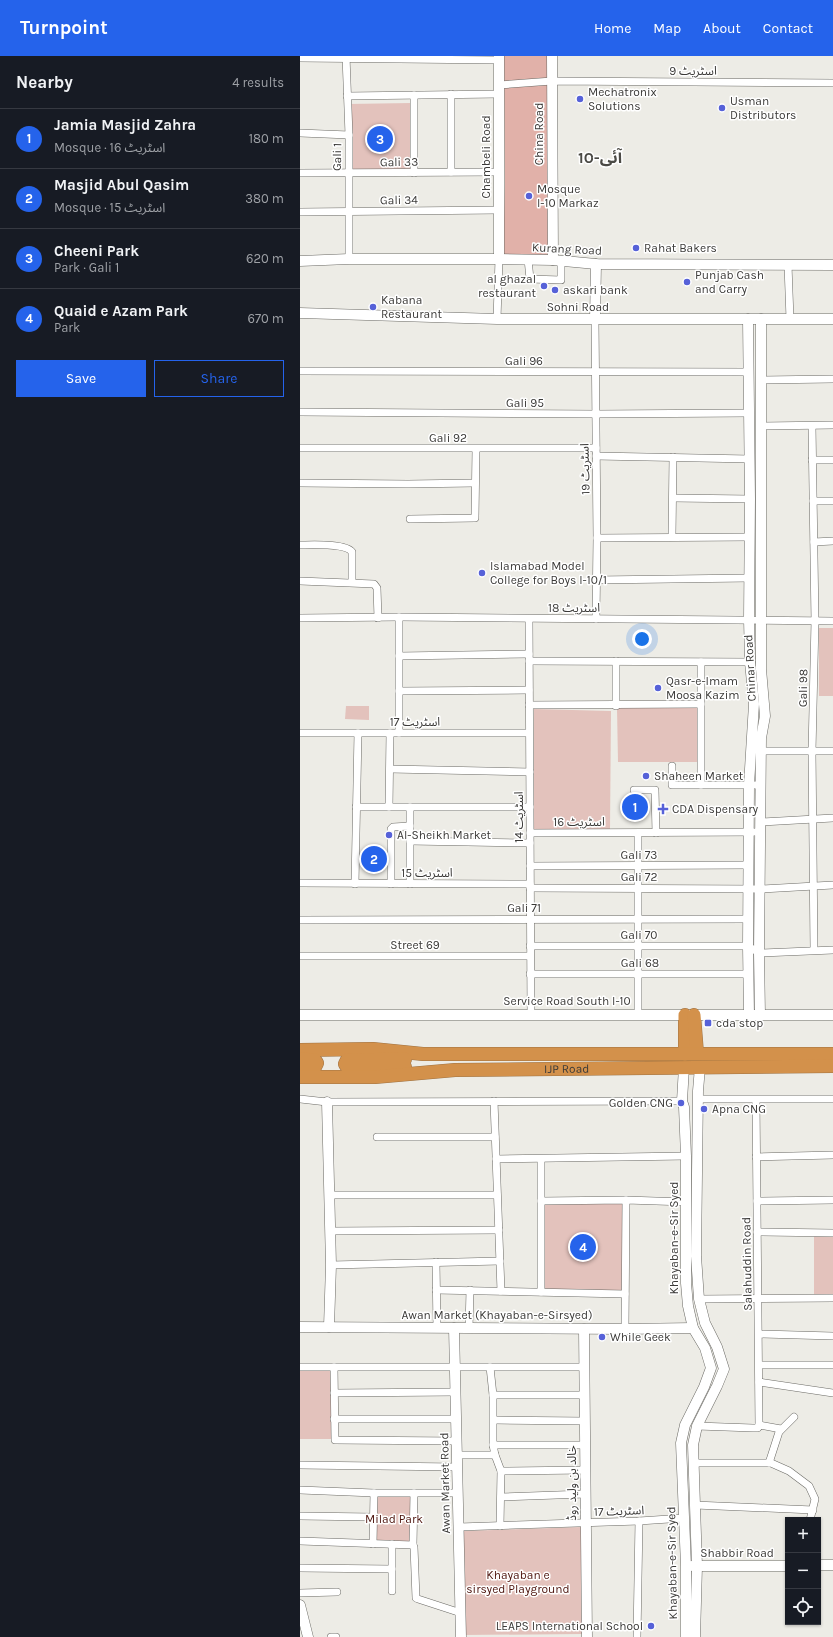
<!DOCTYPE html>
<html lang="en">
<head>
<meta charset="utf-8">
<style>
  :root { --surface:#171b24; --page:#20242c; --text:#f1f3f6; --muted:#9ea1a6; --line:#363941; --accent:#2563eb }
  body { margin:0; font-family:Karla,"Noto Sans Arabic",sans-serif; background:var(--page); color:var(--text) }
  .controls { position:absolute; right:12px; bottom:12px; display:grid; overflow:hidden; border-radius:0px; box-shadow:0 1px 3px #0004 }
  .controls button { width:36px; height:36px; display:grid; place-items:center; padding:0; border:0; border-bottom:1px solid var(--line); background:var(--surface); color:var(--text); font:20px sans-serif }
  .you { position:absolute; left:342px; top:583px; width:14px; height:14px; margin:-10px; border:3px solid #fff; border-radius:50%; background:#1a73e8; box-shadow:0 0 0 6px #1a73e833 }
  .badge { display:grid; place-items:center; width:26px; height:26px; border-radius:50%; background:var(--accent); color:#fff; font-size:13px; font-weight:700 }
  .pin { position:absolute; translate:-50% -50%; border:2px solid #fff; box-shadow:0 1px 4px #0006 }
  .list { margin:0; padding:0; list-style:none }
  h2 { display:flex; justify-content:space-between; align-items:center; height:52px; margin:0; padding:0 16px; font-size:17px }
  h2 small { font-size:13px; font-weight:400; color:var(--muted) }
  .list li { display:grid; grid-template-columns:26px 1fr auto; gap:12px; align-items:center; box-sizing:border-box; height:60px; padding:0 16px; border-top:1px solid var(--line) }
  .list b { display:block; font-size:15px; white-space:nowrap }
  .list p { margin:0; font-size:13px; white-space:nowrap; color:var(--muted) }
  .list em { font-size:13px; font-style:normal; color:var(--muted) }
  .actions { display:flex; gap:8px; padding:12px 16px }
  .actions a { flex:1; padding:9px 0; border:1px solid var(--accent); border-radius:0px; text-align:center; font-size:14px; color:var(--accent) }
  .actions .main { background:var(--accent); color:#fff }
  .icon { flex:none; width:22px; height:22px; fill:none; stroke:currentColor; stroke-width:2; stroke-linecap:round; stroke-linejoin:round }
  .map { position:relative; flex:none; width:533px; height:1581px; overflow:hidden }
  header { display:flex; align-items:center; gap:24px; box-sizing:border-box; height:56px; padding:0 20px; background:var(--accent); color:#fff }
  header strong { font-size:19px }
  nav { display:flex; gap:22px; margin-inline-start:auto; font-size:14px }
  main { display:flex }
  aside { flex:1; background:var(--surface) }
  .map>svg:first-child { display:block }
  .green { fill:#e3c2bc }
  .forest { fill:#e1b1a9 }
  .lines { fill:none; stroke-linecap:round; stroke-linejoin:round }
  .street-casing { stroke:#6b6a65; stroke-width:8 }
  .secondary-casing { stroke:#6b6a65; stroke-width:11 }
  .highway-casing { stroke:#9e7344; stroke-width:14 }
  .street { stroke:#fff; stroke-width:7 }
  .secondary { stroke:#fff; stroke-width:10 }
  .highway { stroke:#d3914b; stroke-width:13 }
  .poi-dot { fill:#5661d8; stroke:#fff; stroke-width:1.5 }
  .labels { text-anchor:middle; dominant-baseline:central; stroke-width:3; stroke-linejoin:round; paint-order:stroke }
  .street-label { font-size:12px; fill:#3b3a38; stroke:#fff }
  .poi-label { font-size:12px; fill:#3b3a38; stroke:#fff; text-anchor:start }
  .park-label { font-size:12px; fill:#4c130c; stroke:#fff }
  .district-label { font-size:16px; font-weight:bold; fill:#4b4a45; stroke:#fff }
</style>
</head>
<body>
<header>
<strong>Turnpoint</strong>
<nav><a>Home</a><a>Map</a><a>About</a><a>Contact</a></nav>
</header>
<main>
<aside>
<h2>Nearby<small>4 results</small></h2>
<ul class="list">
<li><span class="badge">1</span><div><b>Jamia Masjid Zahra</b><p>Mosque · اسٹریٹ 16</p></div><em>180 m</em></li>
<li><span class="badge">2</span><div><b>Masjid Abul Qasim</b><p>Mosque · اسٹریٹ 15</p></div><em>380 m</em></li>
<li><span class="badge">3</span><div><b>Cheeni Park</b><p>Park · Gali 1</p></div><em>620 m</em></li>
<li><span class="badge">4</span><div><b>Quaid e Azam Park</b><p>Park</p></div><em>670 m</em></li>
</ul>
<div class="actions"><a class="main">Save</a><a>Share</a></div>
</aside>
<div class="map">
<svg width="533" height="1581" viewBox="0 0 533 1581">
  <rect width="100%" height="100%" fill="#edece6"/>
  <!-- green -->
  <g class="green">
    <polygon points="111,47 113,117 47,118 47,48"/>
    <rect x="519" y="572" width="14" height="68"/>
    <polygon points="46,650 69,650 69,664 45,663"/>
    <polygon points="317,652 398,652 399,706 318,706"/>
    <polygon points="234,653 311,655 310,774 234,776"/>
    <polygon points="326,1144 325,1238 241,1236 241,1145"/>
    <polygon points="514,1176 533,1177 533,1242 514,1242"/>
    <polygon points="0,1313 33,1313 32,1383 0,1383"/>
    <polygon points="76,1439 112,1439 112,1487 76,1486"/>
    <polygon points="281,1471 282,1578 164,1579 162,1475"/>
  </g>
  <!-- forest -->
  <polygon class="forest" points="204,0 250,0 250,202 203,201 205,128"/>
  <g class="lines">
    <defs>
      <g id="street">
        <polyline points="46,0 49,79 49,203"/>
        <polyline points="0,2 199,4"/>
        <polyline points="199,29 252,25 533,27"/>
        <polyline points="47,40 199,38"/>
        <polyline points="0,77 49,79"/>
        <polyline points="151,116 151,38"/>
        <polyline points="0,117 199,116"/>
        <polyline points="114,117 114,39"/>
        <polyline points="0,156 199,154"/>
        <polyline points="228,203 230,223 261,224 261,205"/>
        <polyline points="488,209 490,263"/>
        <polyline points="197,263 199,203"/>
        <polyline points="295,264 297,482 296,563"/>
        <polyline points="0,315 449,316"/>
        <polyline points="460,324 533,323"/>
        <polyline points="0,356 296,358 449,357"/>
        <polyline points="462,370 533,369"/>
        <polyline points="512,370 515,565 512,695 514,894"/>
        <polyline points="0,392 296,392"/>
        <polyline points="296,400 450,403"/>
        <polyline points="512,404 533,404"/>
        <polyline points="0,427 108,428 175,427"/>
        <polyline points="373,442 450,443"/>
        <polyline points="513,445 533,445"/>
        <polyline points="110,463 175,462 176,393"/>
        <polyline points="372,481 373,401"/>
        <polyline points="297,482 450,481"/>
        <polyline points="514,486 533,485"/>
        <path d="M0 489C11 489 46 487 52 496V526"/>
        <polyline points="296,524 449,522"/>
        <polyline points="0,525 74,528 77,532 78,562"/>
        <polyline points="0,562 99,561 533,565"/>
        <polyline points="229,563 231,958"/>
        <polyline points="99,600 229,598"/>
        <polyline points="229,605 450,606"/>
        <polyline points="401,606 401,729"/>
        <polyline points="99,635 229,634"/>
        <polyline points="229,649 401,648"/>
        <polyline points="316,650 316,605"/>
        <polyline points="0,677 229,677"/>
        <polyline points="99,677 99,561"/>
        <polyline points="462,695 533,695"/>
        <polyline points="372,710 372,729 460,729"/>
        <polyline points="90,713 230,716"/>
        <polyline points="334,734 355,734 356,777"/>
        <polyline points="56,751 230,751"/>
        <polyline points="89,751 90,677"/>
        <polyline points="110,751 110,828"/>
        <polyline points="460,766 533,762"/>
        <polyline points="230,777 460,776"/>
        <polyline points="110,785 230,787"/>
        <polyline points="230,810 448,809"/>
        <polyline points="0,827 230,828"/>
        <polyline points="55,828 58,677"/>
        <polyline points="91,828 91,773 93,771 110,770"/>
        <polyline points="230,832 460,833 533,829"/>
        <polyline points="0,864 448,863"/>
        <polyline points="230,890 448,890 459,897 533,894"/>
        <polyline points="0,900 230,900"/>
        <polyline points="230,918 449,918"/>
        <polyline points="338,959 338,777"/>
        <polyline points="0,1043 27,1046 382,1045"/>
        <polyline points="398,1043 533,1043"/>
        <polyline points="194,1045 201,1235"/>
        <polyline points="77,1081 195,1081"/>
        <polyline points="456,1101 533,1099"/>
        <polyline points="196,1103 386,1100"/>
        <polyline points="29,1139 197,1139"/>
        <polyline points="241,1145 326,1144 386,1146"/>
        <polyline points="457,1145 533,1144"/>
        <polyline points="30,1175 199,1174"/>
        <polyline points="457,1176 533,1177"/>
        <polyline points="136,1206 137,1272"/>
        <polyline points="31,1209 200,1205"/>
        <polyline points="136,1234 325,1238"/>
        <polyline points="241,1236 241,1103"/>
        <polyline points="399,1243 533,1242"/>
        <polyline points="169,1272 170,1234"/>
        <polyline points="325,1273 326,1144"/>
        <polyline points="459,1278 533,1280"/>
        <polyline points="459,1309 533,1309"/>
        <polyline points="0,1311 34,1311 35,1384 157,1385"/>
        <polyline points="34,1311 284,1311"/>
        <polyline points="190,1311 193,1339 193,1389 195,1399 201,1415 200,1470"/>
        <polyline points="459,1326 533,1337"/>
        <polyline points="34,1337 156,1336"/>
        <polyline points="193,1339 284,1339"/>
        <polyline points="34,1363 156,1363"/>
        <polyline points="194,1364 285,1365"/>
        <polyline points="459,1369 481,1373"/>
        <polyline points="397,1370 453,1372 458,1372 459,1369 456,1044"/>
        <polyline points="193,1389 285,1389"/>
        <polyline points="157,1399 195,1399"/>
        <polyline points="393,1407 471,1407 489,1415 509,1430 515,1443 510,1464"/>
        <polyline points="469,1407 479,1376 494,1361"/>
        <polyline points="0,1409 157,1411"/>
        <polyline points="201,1415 285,1414"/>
        <polyline points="0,1434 74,1437 158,1437"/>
        <polyline points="114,1437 113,1489 114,1491 116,1542 118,1543 161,1557"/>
        <polyline points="201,1441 285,1438"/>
        <polyline points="395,1449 513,1454"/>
        <polyline points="0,1460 73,1461"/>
        <polyline points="159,1471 339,1465 384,1462"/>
        <polyline points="0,1485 113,1489"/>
        <polyline points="73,1488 74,1437"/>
        <polyline points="0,1512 92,1513"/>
        <polyline points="92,1535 92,1488"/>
        <polyline points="0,1537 37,1536"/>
        <polyline points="31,1581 36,1581"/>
        <polyline points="337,1581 339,1465"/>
      </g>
      <g id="secondary">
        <polyline points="252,0 253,204"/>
        <polyline points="199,203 199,0"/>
        <polyline points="0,205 49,203 199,203 253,204 296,208 533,209"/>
        <polyline points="0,257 197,263 533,263"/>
        <polyline points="448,263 450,443 449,563 450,606 454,648 449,729 448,890 449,959"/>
        <polyline points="295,264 296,208"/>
        <polyline points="0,959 533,959"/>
        <polyline points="460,959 459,897 461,682 465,660 461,613 461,263"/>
        <polyline points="384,1011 382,1045 384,1051 386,1100 386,1227 388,1250 393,1272 405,1292 411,1312 404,1331 385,1369 381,1387 386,1510 386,1581"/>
        <polyline points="27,1046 31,1209 29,1271"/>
        <polyline points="0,1271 325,1273 393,1272"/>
        <polyline points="154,1272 161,1581"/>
        <polyline points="284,1273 287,1581"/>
        <polyline points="518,1509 533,1509"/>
        <polyline points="392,1510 488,1510"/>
        <polyline points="0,1549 8,1581"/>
        <polyline points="395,1581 397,1510 393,1389 397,1370 417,1330 424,1313 417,1291 405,1267 399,1243 396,1200 398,1035 400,1011"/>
      </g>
      <g id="highway">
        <polyline points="385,959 385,998"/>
        <polyline points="394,959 397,997"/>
        <polyline points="0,994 73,993 123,998 533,998"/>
        <polyline points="0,1003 15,1004 17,1007 15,1011 0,1011"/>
        <polyline points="105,1003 47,1004 45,1008 47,1011 105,1011"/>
        <path id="s1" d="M0 1021H75L155 1014 533 1010"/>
      </g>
    </defs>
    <!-- street casing -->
    <use href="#street" class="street-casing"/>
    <!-- secondary casing -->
    <use href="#secondary" class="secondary-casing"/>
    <!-- highway casing -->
    <use href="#highway" class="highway-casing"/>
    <!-- street -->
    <use href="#street" class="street"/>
    <!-- secondary -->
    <use href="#secondary" class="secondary"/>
    <!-- highway -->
    <use href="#highway" class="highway"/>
  </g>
  <!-- markers -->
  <g class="poi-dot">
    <circle cx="280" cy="43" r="4"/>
    <circle cx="422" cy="52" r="4"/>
    <circle cx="229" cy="140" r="4"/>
    <circle cx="336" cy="192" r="4"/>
    <circle cx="387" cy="226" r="4"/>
    <circle cx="244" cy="230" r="4"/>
    <circle cx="255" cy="234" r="4"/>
    <circle cx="73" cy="251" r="4"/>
    <circle cx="182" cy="517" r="4"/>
    <circle cx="358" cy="632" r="4"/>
    <circle cx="346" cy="720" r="4"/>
    <path d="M361 747h4v4h4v4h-4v4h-4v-4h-4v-4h4z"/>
    <circle cx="89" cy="779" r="4"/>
    <rect x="404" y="963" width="8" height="8" rx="2"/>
    <circle cx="381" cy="1047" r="4"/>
    <circle cx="404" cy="1053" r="4"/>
    <circle cx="302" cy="1281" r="4"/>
    <circle cx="351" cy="1570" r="4"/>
  </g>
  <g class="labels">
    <!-- street labels -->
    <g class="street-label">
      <text x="393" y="15">اسٹریٹ 9</text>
      <text transform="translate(239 78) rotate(-90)">China Road</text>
      <text transform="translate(37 101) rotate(-89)">Gali 1</text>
      <text transform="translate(186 101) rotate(-90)">Chambeli Road</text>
      <text transform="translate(99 106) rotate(-1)">Gali 33</text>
      <text transform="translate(99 144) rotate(-1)">Gali 34</text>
      <text transform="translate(267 193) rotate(3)">Kurang Road</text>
      <text x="278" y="251">Sohni Road</text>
      <text x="224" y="305">Gali 96</text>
      <text x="225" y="347">Gali 95</text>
      <text x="148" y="382">Gali 92</text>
      <text transform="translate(285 413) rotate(-91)">اسٹریٹ 19</text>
      <text x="274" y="552">اسٹریٹ 18</text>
      <text transform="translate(450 612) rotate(-93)">Chinar Road</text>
      <text transform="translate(503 632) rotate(-89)">Gali 98</text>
      <text x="115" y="666">اسٹریٹ 17</text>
      <text transform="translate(219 761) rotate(-90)">اسٹریٹ 14</text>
      <text x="279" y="766">اسٹریٹ 16</text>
      <text x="339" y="799">Gali 73</text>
      <text x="127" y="817">اسٹریٹ 15</text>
      <text x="339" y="821">Gali 72</text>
      <text x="224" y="852">Gali 71</text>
      <text x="339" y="879">Gali 70</text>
      <text x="115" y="889">Street 69</text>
      <text x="340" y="907">Gali 68</text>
      <text x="267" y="945">Service Road South I-10</text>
      <text stroke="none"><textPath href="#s1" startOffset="267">IJP Road</textPath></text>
      <text transform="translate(374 1182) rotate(-90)">Khayaban-e-Sir Syed</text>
      <text transform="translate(447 1208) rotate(-91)">Salahuddin Road</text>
      <text x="197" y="1259">Awan Market (Khayaban-e-Sirsyed)</text>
      <text transform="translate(145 1427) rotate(-91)">Awan Market Road</text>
      <text transform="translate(272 1427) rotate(-90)">خالد بن ولید روڈ</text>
      <text transform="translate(319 1455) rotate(-2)">اسٹریٹ 17</text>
      <text x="437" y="1497">Shabbir Road</text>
      <text transform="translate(372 1507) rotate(-91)">Khayaban-e-Sir Syed</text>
    </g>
    <!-- poi labels -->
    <g class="poi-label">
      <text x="288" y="36">Mechatronix<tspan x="288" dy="14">Solutions</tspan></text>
      <text x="430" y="45">Usman<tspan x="430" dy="14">Distributors</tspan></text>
      <text x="237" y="133">Mosque<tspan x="237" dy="14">I-10 Markaz</tspan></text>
      <text x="344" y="192">Rahat Bakers</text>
      <text x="395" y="219">Punjab Cash<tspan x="395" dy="14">and Carry</tspan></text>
      <text x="236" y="223" text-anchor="end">al ghazal<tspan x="236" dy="14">restaurant</tspan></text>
      <text x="263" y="234">askari bank</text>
      <text x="81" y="244">Kabana<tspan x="81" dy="14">Restaurant</tspan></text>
      <text x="190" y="510">Islamabad Model<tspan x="190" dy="14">College for Boys I-10/1</tspan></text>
      <text x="366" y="625">Qasr-e-Imam<tspan x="366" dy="14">Moosa Kazim</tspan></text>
      <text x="354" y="720">Shaheen Market</text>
      <text x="372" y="753">CDA Dispensary</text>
      <text x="97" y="779">Al-Sheikh Market</text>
      <text x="416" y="967">cda stop</text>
      <text x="373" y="1047" text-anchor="end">Golden CNG</text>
      <text x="412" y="1053">Apna CNG</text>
      <text x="310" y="1281">While Geek</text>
      <text x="343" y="1570" text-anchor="end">LEAPS International School</text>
    </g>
    <!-- park labels -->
    <g class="park-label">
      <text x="94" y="1463">Milad Park</text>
      <text x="218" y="1519">Khayaban e<tspan x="218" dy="14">sirsyed Playground</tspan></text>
    </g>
    <!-- district labels -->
    <g class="district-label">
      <text x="300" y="101">آئی-10</text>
    </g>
  </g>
</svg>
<div class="controls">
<button>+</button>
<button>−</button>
<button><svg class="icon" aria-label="locate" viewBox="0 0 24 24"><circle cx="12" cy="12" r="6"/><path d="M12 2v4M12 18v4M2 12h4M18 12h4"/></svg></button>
</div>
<div class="you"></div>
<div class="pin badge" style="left:335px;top:751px">1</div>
<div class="pin badge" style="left:74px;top:803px">2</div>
<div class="pin badge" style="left:80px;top:83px">3</div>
<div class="pin badge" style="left:283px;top:1191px">4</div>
</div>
</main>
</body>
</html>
